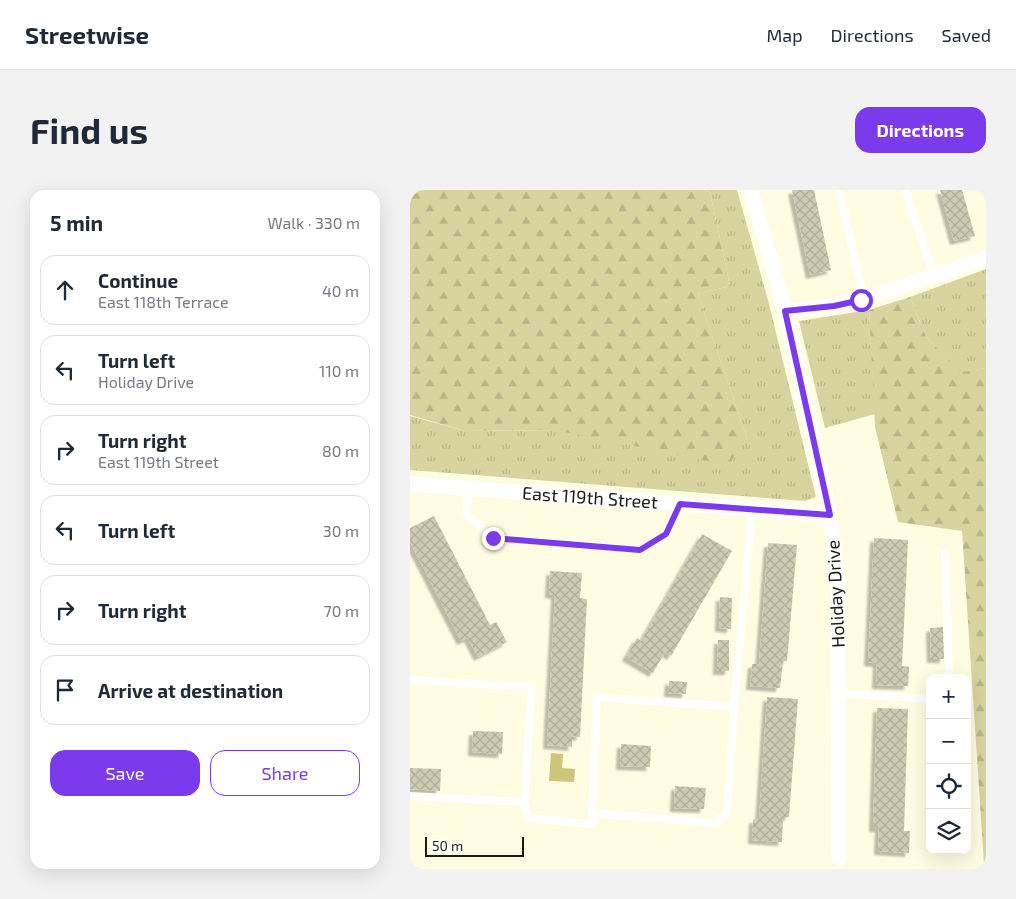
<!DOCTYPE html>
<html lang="en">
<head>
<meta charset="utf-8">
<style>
  :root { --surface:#fff; --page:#f2f2f3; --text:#1f2937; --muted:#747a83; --line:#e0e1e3; --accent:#7c3aed }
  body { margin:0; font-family:"Exo 2",sans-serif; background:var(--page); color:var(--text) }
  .controls { position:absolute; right:15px; bottom:15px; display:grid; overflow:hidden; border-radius:10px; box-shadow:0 5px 20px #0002 }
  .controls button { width:45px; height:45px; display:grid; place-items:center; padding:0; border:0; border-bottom:1px solid var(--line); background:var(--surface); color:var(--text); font:25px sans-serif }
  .scale { position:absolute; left:15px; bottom:12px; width:99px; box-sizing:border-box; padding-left:5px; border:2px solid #1b1b11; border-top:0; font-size:14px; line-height:18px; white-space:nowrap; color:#1b1b11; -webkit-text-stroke:4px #fff; paint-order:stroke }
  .stop { position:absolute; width:15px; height:15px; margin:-11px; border:4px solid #7c3aed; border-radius:50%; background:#fff }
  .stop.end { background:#7c3aed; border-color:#fff; box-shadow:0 1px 5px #0008 }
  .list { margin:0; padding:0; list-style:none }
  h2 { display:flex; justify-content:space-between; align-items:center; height:65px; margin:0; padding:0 20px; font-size:21px }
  h2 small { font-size:16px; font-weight:400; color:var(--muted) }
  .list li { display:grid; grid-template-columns:32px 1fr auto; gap:15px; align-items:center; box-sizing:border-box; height:70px; margin:0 10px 10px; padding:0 10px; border:1px solid var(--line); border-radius:15px }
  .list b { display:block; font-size:19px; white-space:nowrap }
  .list p { margin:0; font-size:16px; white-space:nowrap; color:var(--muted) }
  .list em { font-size:16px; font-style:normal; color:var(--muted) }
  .actions { display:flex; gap:10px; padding:15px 20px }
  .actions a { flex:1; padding:11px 0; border:1px solid var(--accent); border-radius:15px; text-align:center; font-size:18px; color:var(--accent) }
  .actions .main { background:var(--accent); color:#fff }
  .icon { flex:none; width:28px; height:28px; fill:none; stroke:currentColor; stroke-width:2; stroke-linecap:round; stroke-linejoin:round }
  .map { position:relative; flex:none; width:576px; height:679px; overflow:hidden; border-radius:15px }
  header { display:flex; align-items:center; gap:30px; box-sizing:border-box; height:70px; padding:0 25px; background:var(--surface); border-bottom:1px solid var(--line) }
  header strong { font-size:24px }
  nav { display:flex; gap:28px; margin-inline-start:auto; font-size:18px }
  .intro { display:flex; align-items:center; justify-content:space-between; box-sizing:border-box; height:120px; padding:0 30px }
  h1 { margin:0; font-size:35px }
  .button { padding:12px 22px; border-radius:15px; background:var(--accent); color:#fff; font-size:18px; font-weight:700 }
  main { display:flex; gap:30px; padding:0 30px }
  aside { flex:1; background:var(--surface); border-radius:15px; box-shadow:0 5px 20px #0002 }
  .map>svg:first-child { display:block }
  .grass { fill:url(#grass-tufts) }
  .forest { fill:url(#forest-firs) }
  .water { fill:#cbc679 }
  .building { fill:url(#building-cross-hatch); filter:url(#shadow) }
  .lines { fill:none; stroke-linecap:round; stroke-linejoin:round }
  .service { stroke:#fff; stroke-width:8 }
  .minor { stroke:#fff; stroke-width:15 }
  .route { stroke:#7c3aed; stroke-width:6 }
  .labels { text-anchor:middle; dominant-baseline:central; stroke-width:4.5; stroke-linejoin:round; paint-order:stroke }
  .street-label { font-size:18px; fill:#1b1b11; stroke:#fff }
</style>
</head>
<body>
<header>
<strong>Streetwise</strong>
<nav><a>Map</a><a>Directions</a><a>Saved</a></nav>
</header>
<div class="intro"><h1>Find us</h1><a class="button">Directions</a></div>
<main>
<aside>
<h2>5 min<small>Walk · 330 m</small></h2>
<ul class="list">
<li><svg class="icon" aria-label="ahead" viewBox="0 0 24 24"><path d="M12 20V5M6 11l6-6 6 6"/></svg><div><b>Continue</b><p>East 118th Terrace</p></div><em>40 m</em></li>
<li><svg class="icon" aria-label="left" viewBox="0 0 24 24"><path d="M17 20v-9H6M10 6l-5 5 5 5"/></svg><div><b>Turn left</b><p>Holiday Drive</p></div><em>110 m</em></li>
<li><svg class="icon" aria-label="right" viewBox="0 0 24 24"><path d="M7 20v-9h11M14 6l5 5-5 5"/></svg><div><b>Turn right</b><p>East 119th Street</p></div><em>80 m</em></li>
<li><svg class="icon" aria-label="left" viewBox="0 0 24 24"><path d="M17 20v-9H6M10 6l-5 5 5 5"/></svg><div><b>Turn left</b></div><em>30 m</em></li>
<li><svg class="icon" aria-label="right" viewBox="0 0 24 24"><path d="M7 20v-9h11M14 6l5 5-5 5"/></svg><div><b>Turn right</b></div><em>70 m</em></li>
<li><svg class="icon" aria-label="arrive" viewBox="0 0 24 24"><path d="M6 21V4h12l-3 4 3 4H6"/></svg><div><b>Arrive at destination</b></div></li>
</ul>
<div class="actions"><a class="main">Save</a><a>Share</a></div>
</aside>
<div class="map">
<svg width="576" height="679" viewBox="0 0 576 679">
  <defs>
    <pattern id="grass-tufts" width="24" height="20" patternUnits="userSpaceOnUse" patternTransform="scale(1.25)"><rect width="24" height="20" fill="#d7d4a0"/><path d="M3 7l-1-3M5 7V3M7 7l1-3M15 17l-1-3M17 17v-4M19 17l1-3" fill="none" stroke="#b8b589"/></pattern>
    <pattern id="forest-firs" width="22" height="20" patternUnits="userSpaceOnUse" patternTransform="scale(1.25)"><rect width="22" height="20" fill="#d7d4a0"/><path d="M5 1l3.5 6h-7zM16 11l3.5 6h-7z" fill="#b8b589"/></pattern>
    <pattern id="building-cross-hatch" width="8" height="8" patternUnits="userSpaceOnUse" patternTransform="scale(1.25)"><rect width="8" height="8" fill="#cdcbb2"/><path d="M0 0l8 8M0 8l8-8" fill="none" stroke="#afae98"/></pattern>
    <filter id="shadow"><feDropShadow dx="-4" dy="4" stdDeviation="1" flood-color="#0004"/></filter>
  </defs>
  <rect width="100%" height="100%" fill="#fefde2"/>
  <!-- grass -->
  <g class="grass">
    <polygon points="293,0 327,0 358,110 406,307 395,311 0,280 0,226 55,241 145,240 337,249 288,104 320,96 300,2"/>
    <polygon points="576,79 576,178 551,183 516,147 500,107"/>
    <polygon points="459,120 465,224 415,238 389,131"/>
  </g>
  <!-- forest -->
  <g class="forest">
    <polygon points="0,0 293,0 300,2 320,96 288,104 337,249 318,275 145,240 55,241 0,225"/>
    <polygon points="500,107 516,147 551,182 576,178 576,679 573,679 574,674 552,341 488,332 465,237 459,120"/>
  </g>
  <!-- water -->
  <polygon class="water" points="141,563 153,564 152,578 165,579 164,592 139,591"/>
  <!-- building -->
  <g class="building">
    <polygon points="382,0 404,0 421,80 400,85"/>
    <polygon points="530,0 552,0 565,46 544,51"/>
    <polygon points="24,326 80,435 86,432 97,452 68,467 58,448 51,451 0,352 0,338"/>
    <polygon points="292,344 322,361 261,466 255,462 243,483 216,467 227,448 231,451"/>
    <polygon points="464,348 498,350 492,476 499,477 498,496 466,495 467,473 458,472"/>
    <polygon points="358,353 387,355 377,471 373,471 370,498 340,496 342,474 349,474"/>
    <polygon points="140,381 172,383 170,408 177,409 170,547 162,546 162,557 137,555 145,405 139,404"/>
    <polygon points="310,407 322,408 321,439 309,438"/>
    <polygon points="533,437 534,469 521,469 520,438"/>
    <polygon points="308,450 319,450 319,481 307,481"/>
    <polygon points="259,491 277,492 276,504 258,503"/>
    <polygon points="357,507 388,509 379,627 373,627 372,652 342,650 343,629 349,630"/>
    <polygon points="467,518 498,519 494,641 500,641 499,663 468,661 469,638 463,638"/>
    <polygon points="63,541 93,542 92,564 62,562"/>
    <polygon points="211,554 241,556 240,577 210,576"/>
    <polygon points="0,578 31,579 30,601 0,599"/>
    <polygon points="265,596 296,598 294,619 264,618"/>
  </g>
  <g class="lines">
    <!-- service -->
    <g class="service">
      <polyline points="429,0 454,109"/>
      <polyline points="495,0 524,85"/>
      <polyline points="59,298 56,324 83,348 230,360 256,344 270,314"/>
      <polyline points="535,364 539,488"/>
      <polyline points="0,490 122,497 114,612 0,606"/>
      <polyline points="428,503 520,509"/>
      <polyline points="324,517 342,319"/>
      <polyline points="114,612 118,628 182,634 182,623 187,507 324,517 317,623 305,633 182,623"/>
    </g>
    <!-- minor -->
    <g class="minor">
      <polyline points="341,0 375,121 420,325 428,392 429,668"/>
      <polyline points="375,121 424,116 451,110 576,68"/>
      <polyline points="0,294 420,325"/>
    </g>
  </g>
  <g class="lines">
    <!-- route -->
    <polyline class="route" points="83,348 230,360 256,344 270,314 420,325 375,121 424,116 451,110"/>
  </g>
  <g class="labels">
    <!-- street labels -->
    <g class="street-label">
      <text transform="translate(180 307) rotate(4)">East 119th Street</text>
      <text transform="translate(425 404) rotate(-93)">Holiday Drive</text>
    </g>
  </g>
</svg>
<div class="controls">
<button>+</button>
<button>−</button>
<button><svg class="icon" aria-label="locate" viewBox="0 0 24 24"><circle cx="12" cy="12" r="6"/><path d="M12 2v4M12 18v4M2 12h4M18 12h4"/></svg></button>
<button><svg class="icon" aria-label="layers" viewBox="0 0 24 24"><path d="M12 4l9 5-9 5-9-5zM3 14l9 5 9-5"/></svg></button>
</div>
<div class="scale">50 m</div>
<div class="stop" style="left:451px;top:110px"></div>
<div class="stop end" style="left:83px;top:348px"></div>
</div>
</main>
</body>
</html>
